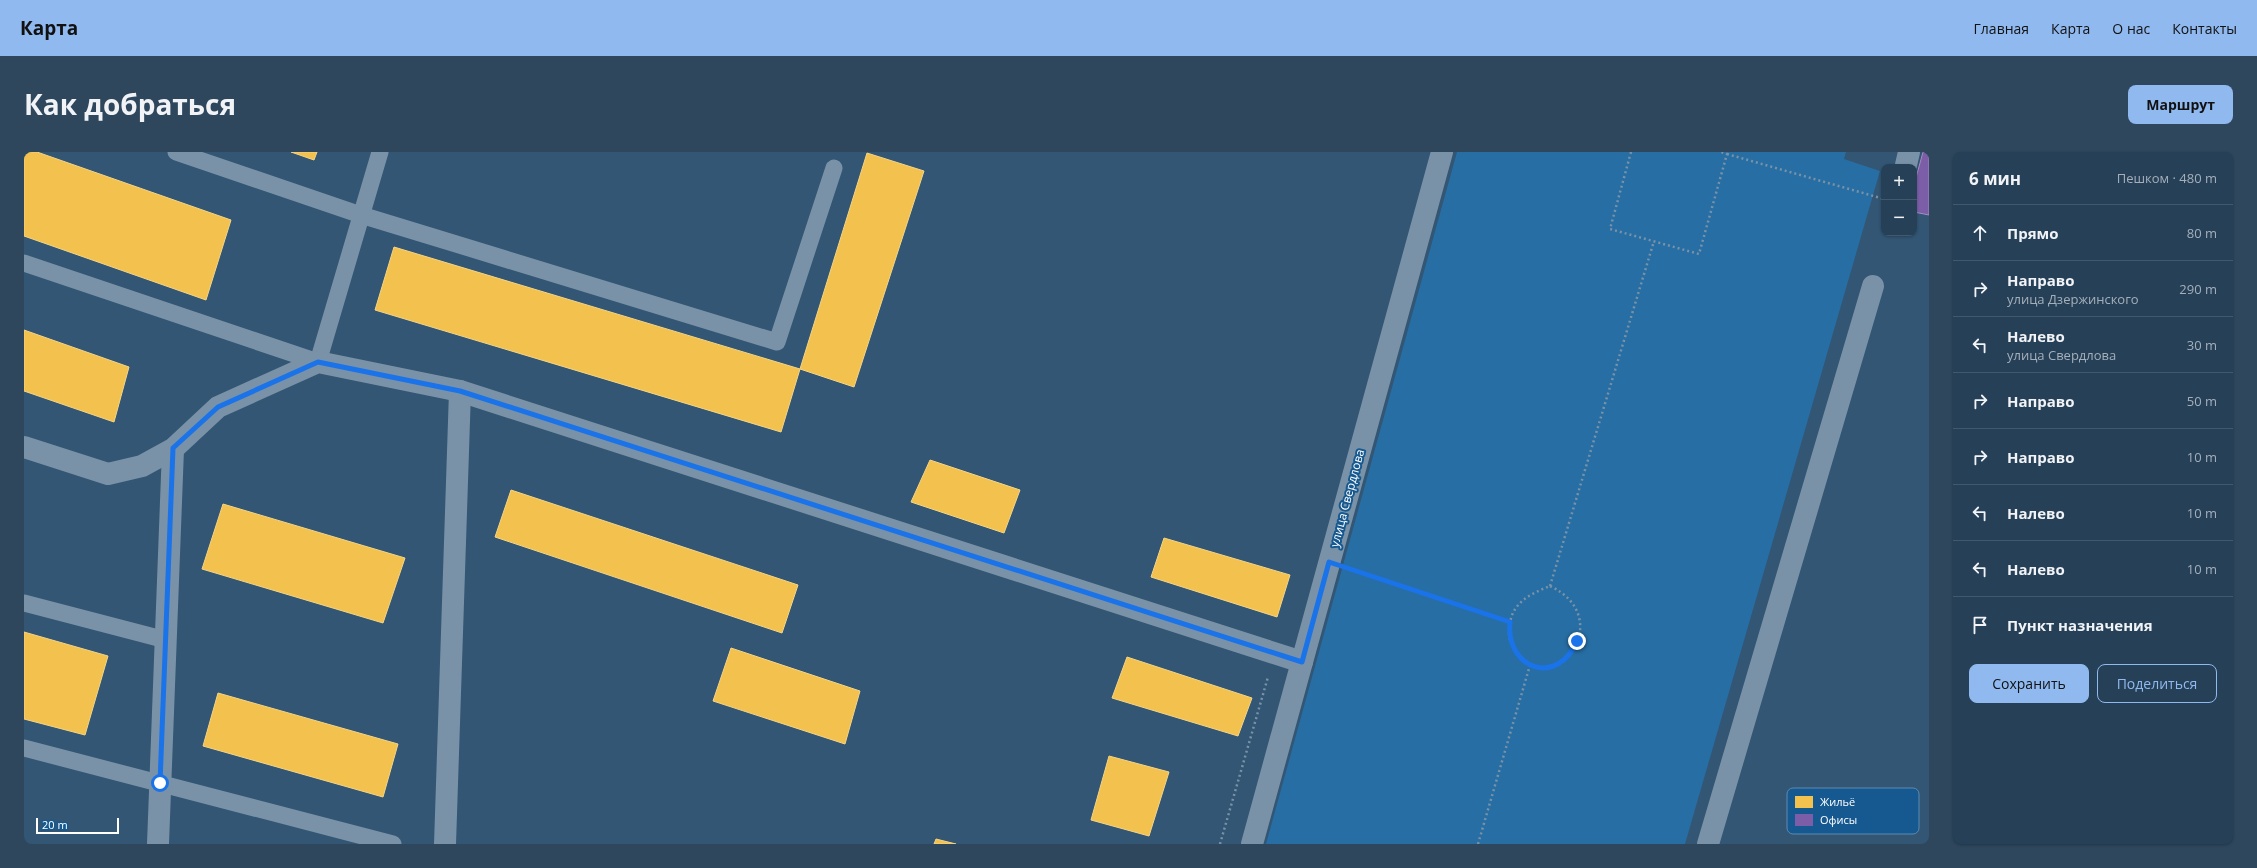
<!DOCTYPE html>
<html lang="ru">
<head>
<meta charset="utf-8">
<style>
  :root { --surface:#264057; --page:#2e475d; --text:#f1f3f6; --muted:#a4afba; --line:#42596d; --accent:#90b9f0 }
  body { margin:0; font-family:"Open Sans",sans-serif; background:var(--page); color:var(--text) }
  .controls { position:absolute; right:12px; top:12px; display:grid; overflow:hidden; border-radius:8px; box-shadow:0 1px 3px #0004 }
  .controls button { width:36px; height:36px; display:grid; place-items:center; padding:0; border:0; border-bottom:1px solid var(--line); background:var(--surface); color:var(--text); font:20px sans-serif }
  .scale { position:absolute; left:12px; bottom:10px; width:83px; box-sizing:border-box; padding-left:4px; border:2px solid #fff; border-top:0; font-size:11px; line-height:14px; white-space:nowrap; color:#fff; -webkit-text-stroke:3px #165990; paint-order:stroke }
  .stop { position:absolute; width:12px; height:12px; margin:-9px; border:3px solid #1a73e8; border-radius:50%; background:#fff }
  .stop.end { background:#1a73e8; border-color:#fff; box-shadow:0 1px 4px #0008 }
  .list { margin:0; padding:0; list-style:none }
  h2 { display:flex; justify-content:space-between; align-items:center; height:52px; margin:0; padding:0 16px; font-size:17px }
  h2 small { font-size:13px; font-weight:400; color:var(--muted) }
  .list li { display:grid; grid-template-columns:26px 1fr auto; gap:12px; align-items:center; box-sizing:border-box; height:56px; padding:0 16px; border-top:1px solid var(--line) }
  .list b { display:block; font-size:15px; white-space:nowrap }
  .list p { margin:0; font-size:13px; white-space:nowrap; color:var(--muted) }
  .list em { font-size:13px; font-style:normal; color:var(--muted) }
  .actions { display:flex; gap:8px; padding:12px 16px }
  .actions a { flex:1; padding:9px 0; border:1px solid var(--accent); border-radius:8px; text-align:center; font-size:14px; color:var(--accent) }
  .actions .main { background:var(--accent); color:#111 }
  .icon { flex:none; width:22px; height:22px; fill:none; stroke:currentColor; stroke-width:2; stroke-linecap:round; stroke-linejoin:round }
  .map { position:relative; flex:none; width:1905px; height:692px; overflow:hidden; border-radius:8px }
  header { display:flex; align-items:center; gap:24px; box-sizing:border-box; height:56px; padding:0 20px; background:var(--accent); color:#111 }
  header strong { font-size:19px }
  nav { display:flex; gap:22px; margin-inline-start:auto; font-size:14px }
  .intro { display:flex; align-items:center; justify-content:space-between; box-sizing:border-box; height:96px; padding:0 24px }
  h1 { margin:0; font-size:28px }
  .button { padding:10px 18px; border-radius:8px; background:var(--accent); color:#111; font-size:14px; font-weight:700 }
  main { display:flex; gap:24px; padding:0 24px }
  aside { flex:1; background:var(--surface); border-radius:8px; box-shadow:0 1px 3px #0004 }
  .map>svg:first-child { display:block }
  .green { fill:#276ea4 }
  .homes { fill:#f2c14e; stroke:#f6d483 }
  .offices { fill:#7b5ea7; stroke:#a38ec1 }
  .lines { fill:none; stroke-linecap:round; stroke-linejoin:round }
  .path { stroke:#7992a7; stroke-width:2.5; stroke-dasharray:2 3; stroke-linecap:butt }
  .lane { stroke:#7992a7; stroke-width:17 }
  .street { stroke:#7992a7; stroke-width:22 }
  .route { stroke:#1a73e8; stroke-width:5 }
  .labels { text-anchor:middle; dominant-baseline:central; stroke-width:4; stroke-linejoin:round; paint-order:stroke }
  .street-label { font-size:12px; fill:#fff; stroke:#165990 }
  .key { fill:#165990; stroke:#5c8bb1; stroke-width:1 }
  .key-label { font-size:11px; fill:#fff }
</style>
</head>
<body>
<header>
<strong>Карта</strong>
<nav><a>Главная</a><a>Карта</a><a>О нас</a><a>Контакты</a></nav>
</header>
<div class="intro"><h1>Как добраться</h1><a class="button">Маршрут</a></div>
<main>
<div class="map">
<svg width="1905" height="692" viewBox="0 0 1905 692">
  <rect width="100%" height="100%" fill="#325674"/>
  <!-- green -->
  <polygon class="green" points="1433,0 1822,0 1820,7 1856,19 1661,692 1242,692"/>
  <!-- homes -->
  <g class="homes">
    <polygon points="0,0 13,0 207,68 182,148 0,84"/>
    <polygon points="267,0 293,0 290,8"/>
    <polygon points="843,1 900,19 830,235 776,217"/>
    <polygon points="370,95 776,217 757,280 351,158"/>
    <polygon points="0,178 105,215 90,270 0,239"/>
    <polygon points="906,308 996,338 980,381 887,350"/>
    <polygon points="487,338 774,433 758,481 471,385"/>
    <polygon points="199,352 381,406 359,471 178,417"/>
    <polygon points="1140,386 1266,423 1253,465 1127,425"/>
    <polygon points="0,480 84,504 61,583 0,567"/>
    <polygon points="707,496 836,539 821,592 689,549"/>
    <polygon points="1103,505 1228,546 1214,584 1088,546"/>
    <polygon points="194,541 374,592 359,645 179,594"/>
    <polygon points="1085,604 1145,620 1125,684 1067,668"/>
    <polygon points="912,687 932,692 910,692"/>
  </g>
  <!-- offices -->
  <polygon class="offices" points="1899,0 1905,0 1905,63 1890,60 1890,33"/>
  <g class="lines">
    <!-- path -->
    <g class="path">
      <polyline points="1607,0 1586,77 1675,102 1703,2 1697,0"/>
      <polyline points="1703,2 1860,47"/>
      <polyline points="1329,418 1486,470"/>
      <polyline points="1526,434 1630,89"/>
      <path d="M1526 434C1592 465 1535 545 1496 504 1487 495 1483 485 1486 471 1489 450 1508 441 1526 434Z"/>
      <polyline points="1196,692 1244,525"/>
      <polyline points="1454,692 1506,513"/>
    </g>
    <!-- lane -->
    <g class="lane">
      <polyline points="152,0 337,63 753,190 810,16"/>
      <polyline points="0,111 294,210 356,0"/>
      <polyline points="0,451 142,488"/>
      <polyline points="0,596 369,692"/>
    </g>
    <!-- street -->
    <g class="street">
      <polyline points="1882,13 1885,0"/>
      <polyline points="0,295 84,322 118,314 149,297 194,255 294,210 436,239 1278,510"/>
      <polyline points="134,692 149,297"/>
      <polyline points="421,692 436,239"/>
      <polyline points="1228,692 1418,0"/>
      <polyline points="1684,692 1849,134"/>
    </g>
  </g>
  <g class="lines">
    <!-- route -->
    <path class="route" d="M136 631 149 296 194 255 294 210 436 239 1278 510 1305 410 1486 470C1481 516 1533 536 1553 489"/>
  </g>
  <g class="labels">
    <!-- street labels -->
    <g class="street-label">
      <text transform="translate(1323 346) rotate(-75)">улица Свердлова</text>
    </g>
  </g>
  <!-- legend -->
  <rect x="1763" y="636" width="132" height="46" rx="6" class="key"/>
  <rect x="1771" y="644" width="18" height="12" fill="#f2c14e"/>
  <rect x="1771" y="662" width="18" height="12" fill="#7b5ea7"/>
  <g class="key-label">
    <text x="1796" y="654">Жильё</text>
    <text x="1796" y="672">Офисы</text>
  </g>
</svg>
<div class="controls">
<button>+</button>
<button>−</button>
</div>
<div class="scale">20 m</div>
<div class="stop" style="left:136px;top:631px"></div>
<div class="stop end" style="left:1553px;top:489px"></div>
</div>
<aside>
<h2>6 мин<small>Пешком · 480 m</small></h2>
<ul class="list">
<li><svg class="icon" aria-label="ahead" viewBox="0 0 24 24"><path d="M12 20V5M6 11l6-6 6 6"/></svg><div><b>Прямо</b></div><em>80 m</em></li>
<li><svg class="icon" aria-label="right" viewBox="0 0 24 24"><path d="M7 20v-9h11M14 6l5 5-5 5"/></svg><div><b>Направо</b><p>улица Дзержинского</p></div><em>290 m</em></li>
<li><svg class="icon" aria-label="left" viewBox="0 0 24 24"><path d="M17 20v-9H6M10 6l-5 5 5 5"/></svg><div><b>Налево</b><p>улица Свердлова</p></div><em>30 m</em></li>
<li><svg class="icon" aria-label="right" viewBox="0 0 24 24"><path d="M7 20v-9h11M14 6l5 5-5 5"/></svg><div><b>Направо</b></div><em>50 m</em></li>
<li><svg class="icon" aria-label="right" viewBox="0 0 24 24"><path d="M7 20v-9h11M14 6l5 5-5 5"/></svg><div><b>Направо</b></div><em>10 m</em></li>
<li><svg class="icon" aria-label="left" viewBox="0 0 24 24"><path d="M17 20v-9H6M10 6l-5 5 5 5"/></svg><div><b>Налево</b></div><em>10 m</em></li>
<li><svg class="icon" aria-label="left" viewBox="0 0 24 24"><path d="M17 20v-9H6M10 6l-5 5 5 5"/></svg><div><b>Налево</b></div><em>10 m</em></li>
<li><svg class="icon" aria-label="arrive" viewBox="0 0 24 24"><path d="M6 21V4h12l-3 4 3 4H6"/></svg><div><b>Пункт назначения</b></div></li>
</ul>
<div class="actions"><a class="main">Сохранить</a><a>Поделиться</a></div>
</aside>
</main>
</body>
</html>
